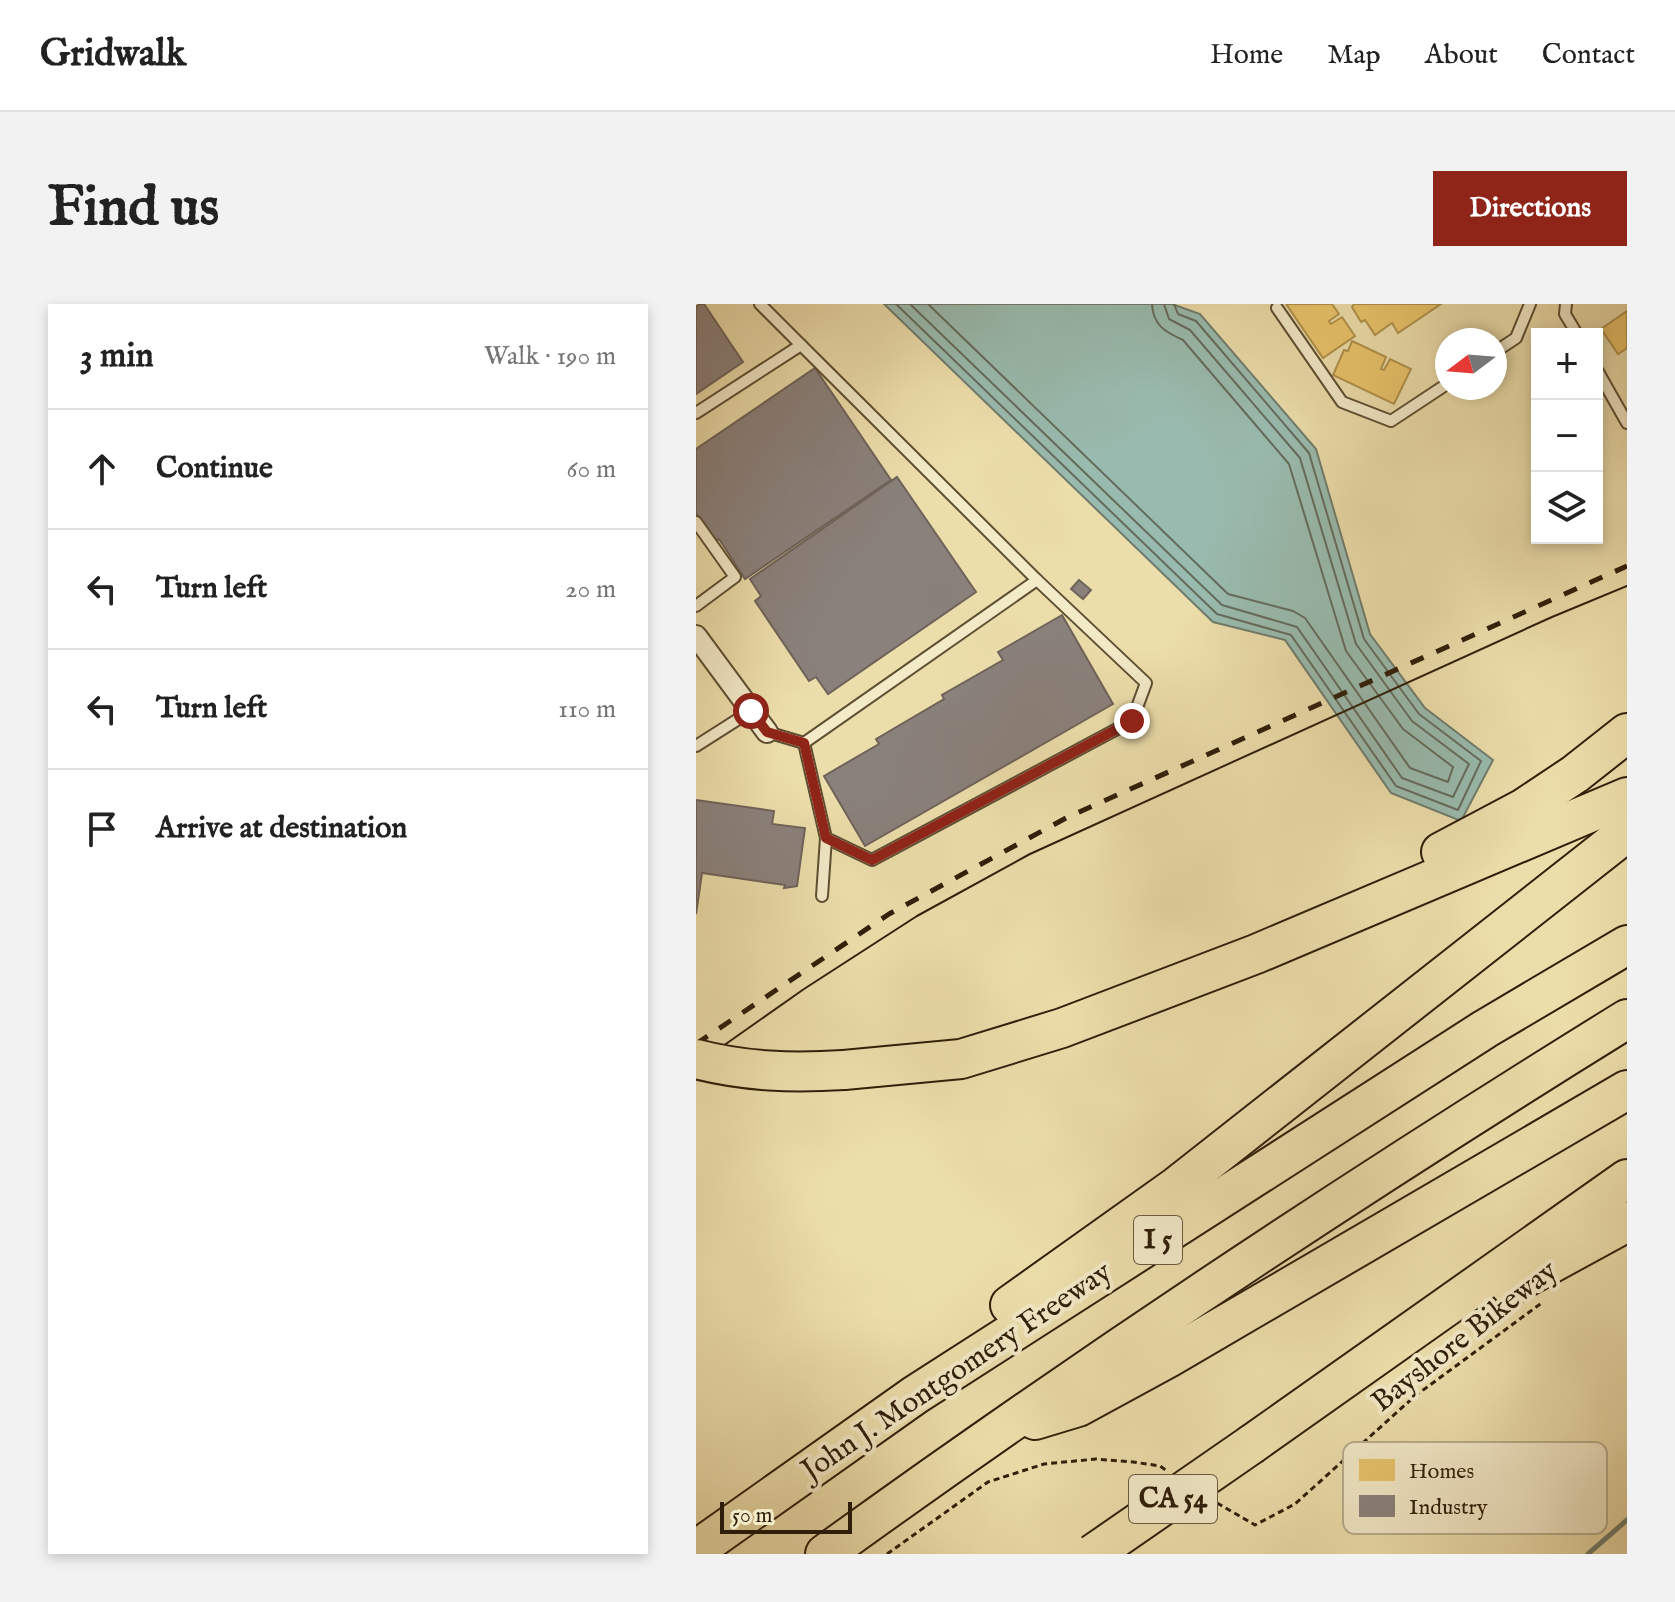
<!DOCTYPE html>
<html lang="en">
<head>
<meta charset="utf-8">
<style>
  :root { --surface:#fff; --page:#f2f2f2; --text:#222; --muted:#767676; --line:#e0e0e0; --accent:#8f2418 }
  body { margin:0; font-family:"IM FELL English",serif; background:var(--page); color:var(--text) }
  .controls { position:absolute; right:24px; top:24px; display:grid; overflow:hidden; border-radius:0px; box-shadow:0 4px 12px #0003 }
  .controls button { width:72px; height:72px; display:grid; place-items:center; padding:0; border:0; border-bottom:2px solid var(--line); background:var(--surface); color:var(--text); font:40px sans-serif }
  .compass { position:absolute; left:739px; top:24px; width:72px; height:72px; border-radius:50%; background:var(--surface); box-shadow:0 4px 12px #0003; rotate:254deg }
  .scale { position:absolute; left:24px; bottom:20px; width:132px; box-sizing:border-box; padding-left:8px; border:4px solid #2f1e09; border-top:0; font-size:22px; line-height:28px; white-space:nowrap; color:#2f1e09; -webkit-text-stroke:6px #f3eac8; paint-order:stroke }
  .stop { position:absolute; width:24px; height:24px; margin:-18px; border:6px solid #8f2418; border-radius:50%; background:#fff }
  .stop.end { background:#8f2418; border-color:#fff; box-shadow:0 2px 8px #0008 }
  .list { margin:0; padding:0; list-style:none }
  h2 { display:flex; justify-content:space-between; align-items:center; height:104px; margin:0; padding:0 32px; font-size:34px }
  h2 small { font-size:26px; font-weight:400; color:var(--muted) }
  .list li { display:grid; grid-template-columns:52px 1fr auto; gap:24px; align-items:center; box-sizing:border-box; height:120px; padding:0 32px; border-top:2px solid var(--line) }
  .list b { display:block; font-size:30px; white-space:nowrap }
  .list em { font-size:26px; font-style:normal; color:var(--muted) }
  .icon { flex:none; width:44px; height:44px; fill:none; stroke:currentColor; stroke-width:2; stroke-linecap:round; stroke-linejoin:round }
  .map { position:relative; flex:none; width:931px; height:1250px; overflow:hidden; border-radius:0px }
  header { display:flex; align-items:center; gap:48px; box-sizing:border-box; height:112px; padding:0 40px; background:var(--surface); border-bottom:2px solid var(--line) }
  header strong { font-size:38px }
  nav { display:flex; gap:44px; margin-inline-start:auto; font-size:28px }
  .intro { display:flex; align-items:center; justify-content:space-between; box-sizing:border-box; height:192px; padding:0 48px }
  h1 { margin:0; font-size:56px }
  .button { padding:20px 36px; border-radius:0px; background:var(--accent); color:#fff; font-size:28px; font-weight:700 }
  main { display:flex; gap:48px; padding:0 48px }
  aside { flex:1; background:var(--surface); border-radius:0px; box-shadow:0 4px 12px #0003 }
  .map>svg:first-child { display:block }
  .water { fill:#99bbaf; stroke:#6f7c6d; stroke-width:2 }
  .homes { fill:#e9c46a; stroke:#b1924d; stroke-width:2 }
  .industry { fill:#8a817c; stroke:#6f635a; stroke-width:2 }
  .lines { fill:none; stroke-linecap:round; stroke-linejoin:round }
  .shore { stroke:#646c5c; stroke-width:2 }
  .stream { stroke:#6f7c6d; stroke-width:5 }
  .lane-casing { stroke:#5e4e32; stroke-width:14 }
  .street-casing { stroke:#5e4e32; stroke-width:24 }
  .highway-casing { stroke:#2f1e09; stroke-width:42 }
  .path { stroke:#2f1e09; stroke-width:3; stroke-dasharray:6 4; stroke-linecap:butt }
  .lane { stroke:#f3eac8; stroke-width:10 }
  .street { stroke:#f3eac8; stroke-width:20 }
  .highway { stroke:#ecdeab; stroke-width:38 }
  .tram { stroke:#2f1e09; stroke-width:2 }
  .rail { stroke:#2f1e09; stroke-width:5; stroke-dasharray:14 14; stroke-linecap:butt }
  .highway-bridge-casing { stroke:#2f1e09; stroke-width:42; stroke-linecap:butt }
  .highway-bridge { stroke:#ecdeab; stroke-width:38 }
  .route { stroke:#8f2418; stroke-width:10 }
  .labels { text-anchor:middle; dominant-baseline:central; stroke-width:8; stroke-linejoin:round; paint-order:stroke }
  .shield { fill:#f3eac8; stroke:#6a5b42; stroke-width:2 }
  .shield-label { font-size:28px; font-weight:bold; fill:#2f1e09 }
  .street-label { font-size:30px; fill:#2f1e09; stroke:#f3eac8 }
  .key { fill:#f3eac8; stroke:#b8ad8f; stroke-width:2 }
  .key-label { font-size:22px; fill:#2f1e09 }
</style>
</head>
<body>
<header>
<strong>Gridwalk</strong>
<nav><a>Home</a><a>Map</a><a>About</a><a>Contact</a></nav>
</header>
<div class="intro"><h1>Find us</h1><a class="button">Directions</a></div>
<main>
<aside>
<h2>3 min<small>Walk · 190 m</small></h2>
<ul class="list">
<li><svg class="icon" aria-label="ahead" viewBox="0 0 24 24"><path d="M12 20V5M6 11l6-6 6 6"/></svg><div><b>Continue</b></div><em>60 m</em></li>
<li><svg class="icon" aria-label="left" viewBox="0 0 24 24"><path d="M17 20v-9H6M10 6l-5 5 5 5"/></svg><div><b>Turn left</b></div><em>20 m</em></li>
<li><svg class="icon" aria-label="left" viewBox="0 0 24 24"><path d="M17 20v-9H6M10 6l-5 5 5 5"/></svg><div><b>Turn left</b></div><em>110 m</em></li>
<li><svg class="icon" aria-label="arrive" viewBox="0 0 24 24"><path d="M6 21V4h12l-3 4 3 4H6"/></svg><div><b>Arrive at destination</b></div></li>
</ul>
</aside>
<div class="map">
<svg width="931" height="1250" viewBox="0 0 931 1250">
  <rect width="100%" height="100%" fill="#ecdeab"/>
  <filter id="stains"><feTurbulence type="fractalNoise" baseFrequency=".0025" numOctaves="4"/><feColorMatrix values="0 0 0 0 .2 0 0 0 0 .09 0 0 0 0 .02 0 0 0 .5 -.17"/></filter>
  <radialGradient id="worn" r=".72"><stop offset=".6" stop-color="#630" stop-opacity="0"/><stop offset="1" stop-color="#630" stop-opacity=".3"/></radialGradient>
  <!-- water -->
  <polygon class="water" points="188,0 476,0 504,10 620,145 674,330 729,404 797,456 765,517 695,489 589,336 517,318"/>
  <!-- homes -->
  <g class="homes">
    <polygon points="590,0 636,0 643,10 633,17 635,20 646,13 659,32 627,54"/>
    <polygon points="658,0 745,0 702,29 696,19 679,31 669,16 665,18 656,3"/>
    <polygon points="931,7 931,44 922,50 905,25"/>
    <polygon points="656,37 690,53 685,65 688,66 694,55 715,65 698,100 637,71 648,46 652,47"/>
  </g>
  <!-- industry -->
  <g class="industry">
    <polygon points="4,0 8,0 47,58 0,90 0,3"/>
    <polygon points="119,64 195,176 49,275 23,235 19,238 0,209 0,145"/>
    <polygon points="201,173 280,288 132,390 120,373 113,377 59,297 65,292 54,275"/>
    <polygon points="383,276 395,286 387,295 375,285"/>
    <polygon points="366,311 417,400 169,542 128,472 183,440 180,435 248,395 246,391 307,356 302,348"/>
    <polygon points="0,496 78,507 76,520 109,524 101,582 88,584 89,581 6,569 0,610"/>
  </g>
  <g class="lines">
    <!-- shore -->
    <g class="shore">
      <polyline points="200,0 521,310 595,331 700,482 762,506 785,457 723,410 668,335 613,149 500,17 482,10 478,0"/>
      <polyline points="214,0 526,301 601,323 706,474 757,493 773,460 716,417 660,340 604,154 494,26 473,15 468,0"/>
      <path d="M232 0 532 290 597 307 609 314 714 464 752 478 757 463 707 425 650 347 593 160 487 36C469 28 457 21 456 0"/>
    </g>
    <!-- stream -->
    <polyline class="stream" points="892,1250 931,1216"/>
    <defs>
      <g id="lane">
        <polyline points="64,0 105,41"/>
        <polyline points="870,0 869,10 881,30"/>
        <polyline points="581,4 646,98 695,117 751,80"/>
        <polyline points="799,48 820,34 834,0"/>
        <polyline points="901,66 931,119"/>
        <polyline points="0,109 105,41 341,276 108,439 71,428"/>
        <polyline points="0,218 39,273 0,302"/>
        <polyline points="108,439 130,534 176,556 436,417 450,379 341,276"/>
        <polyline points="0,442 55,407"/>
        <polyline points="126,592 130,534"/>
      </g>
      <polyline id="street" points="0,332 71,428"/>
      <g id="highway">
        <polyline points="745,548 828,504 879,470 931,429"/>
        <polyline points="148,766 265,755 366,724 560,650 931,493"/>
        <polyline points="814,982 931,918"/>
        <polyline points="314,1001 481,882 931,528"/>
        <polyline points="339,1116 382,1103 472,1054 931,786"/>
        <polyline points="556,1140 931,875"/>
        <polyline points="0,1246 219,1091 789,725 931,641"/>
        <path d="M129 1250C389 1062 658 884 931 715"/>
      </g>
    </defs>
    <!-- lane casing -->
    <use href="#lane" class="lane-casing"/>
    <!-- street casing -->
    <use href="#street" class="street-casing"/>
    <!-- highway casing -->
    <use href="#highway" class="highway-casing"/>
    <!-- path -->
    <g class="path">
      <polyline points="521,1199 559,1221 599,1200 719,1092 847,998"/>
      <polyline points="191,1250 292,1178 348,1160 400,1155 437,1158 464,1162 471,1167"/>
    </g>
    <!-- lane -->
    <use href="#lane" class="lane"/>
    <!-- street -->
    <use href="#street" class="street"/>
    <!-- highway -->
    <use href="#highway" class="highway"/>
    <!-- tram -->
    <polyline class="tram" points="0,761 108,685 221,612 334,550 856,313 931,282"/>
    <!-- rail -->
    <polyline class="rail" points="0,740 193,610 370,514 931,262"/>
    <defs>
      <g id="highway-bridge">
        <path d="M0 755C50 768 97 769 148 766"/>
        <polyline points="397,1250 556,1140"/>
      </g>
    </defs>
    <!-- highway-bridge casing -->
    <use href="#highway-bridge" class="highway-bridge-casing"/>
    <!-- highway-bridge -->
    <use href="#highway-bridge" class="highway-bridge"/>
  </g>
  <g class="lines">
    <!-- route -->
    <polyline class="route" points="55,407 71,428 108,439 130,534 176,556 436,417"/>
  </g>
  <g class="labels">
    <!-- shield labels -->
    <g class="shield">
      <rect x="438" y="912" width="48" height="48" rx="6"/>
      <rect x="433" y="1171" width="88" height="48" rx="6"/>
    </g>
    <g class="shield-label">
      <text x="462" y="936">I 5</text>
      <text x="477" y="1195">CA 54</text>
    </g>
    <!-- street labels -->
    <g class="street-label">
      <text transform="translate(769 1033) rotate(-38)">Bayshore Bikeway</text>
      <text transform="translate(261 1068) rotate(-34)">John J. Montgomery Freeway</text>
    </g>
  </g>
  <!-- legend -->
  <rect x="647" y="1138" width="264" height="92" rx="12" class="key"/>
  <rect x="663" y="1155" width="36" height="22" fill="#e9c46a"/>
  <rect x="663" y="1191" width="36" height="22" fill="#8a817c"/>
  <g class="key-label">
    <text x="713" y="1174">Homes</text>
    <text x="713" y="1210">Industry</text>
  </g>
  <rect width="100%" height="100%" filter="url(#stains)"/>
  <rect width="100%" height="100%" fill="url(#worn)"/>
</svg>
<div class="controls">
<button>+</button>
<button>−</button>
<button><svg class="icon" aria-label="layers" viewBox="0 0 24 24"><path d="M12 4l9 5-9 5-9-5zM3 14l9 5 9-5"/></svg></button>
</div>
<svg class="compass" viewBox="-18 -18 36 36"><path d="M0-13l5 13h-10z" fill="#e53935"/><path d="M0 13l5-13h-10z" fill="#767676"/></svg>
<div class="scale">50 m</div>
<div class="stop" style="left:55px;top:407px"></div>
<div class="stop end" style="left:436px;top:417px"></div>
</div>
</main>
</body>
</html>
